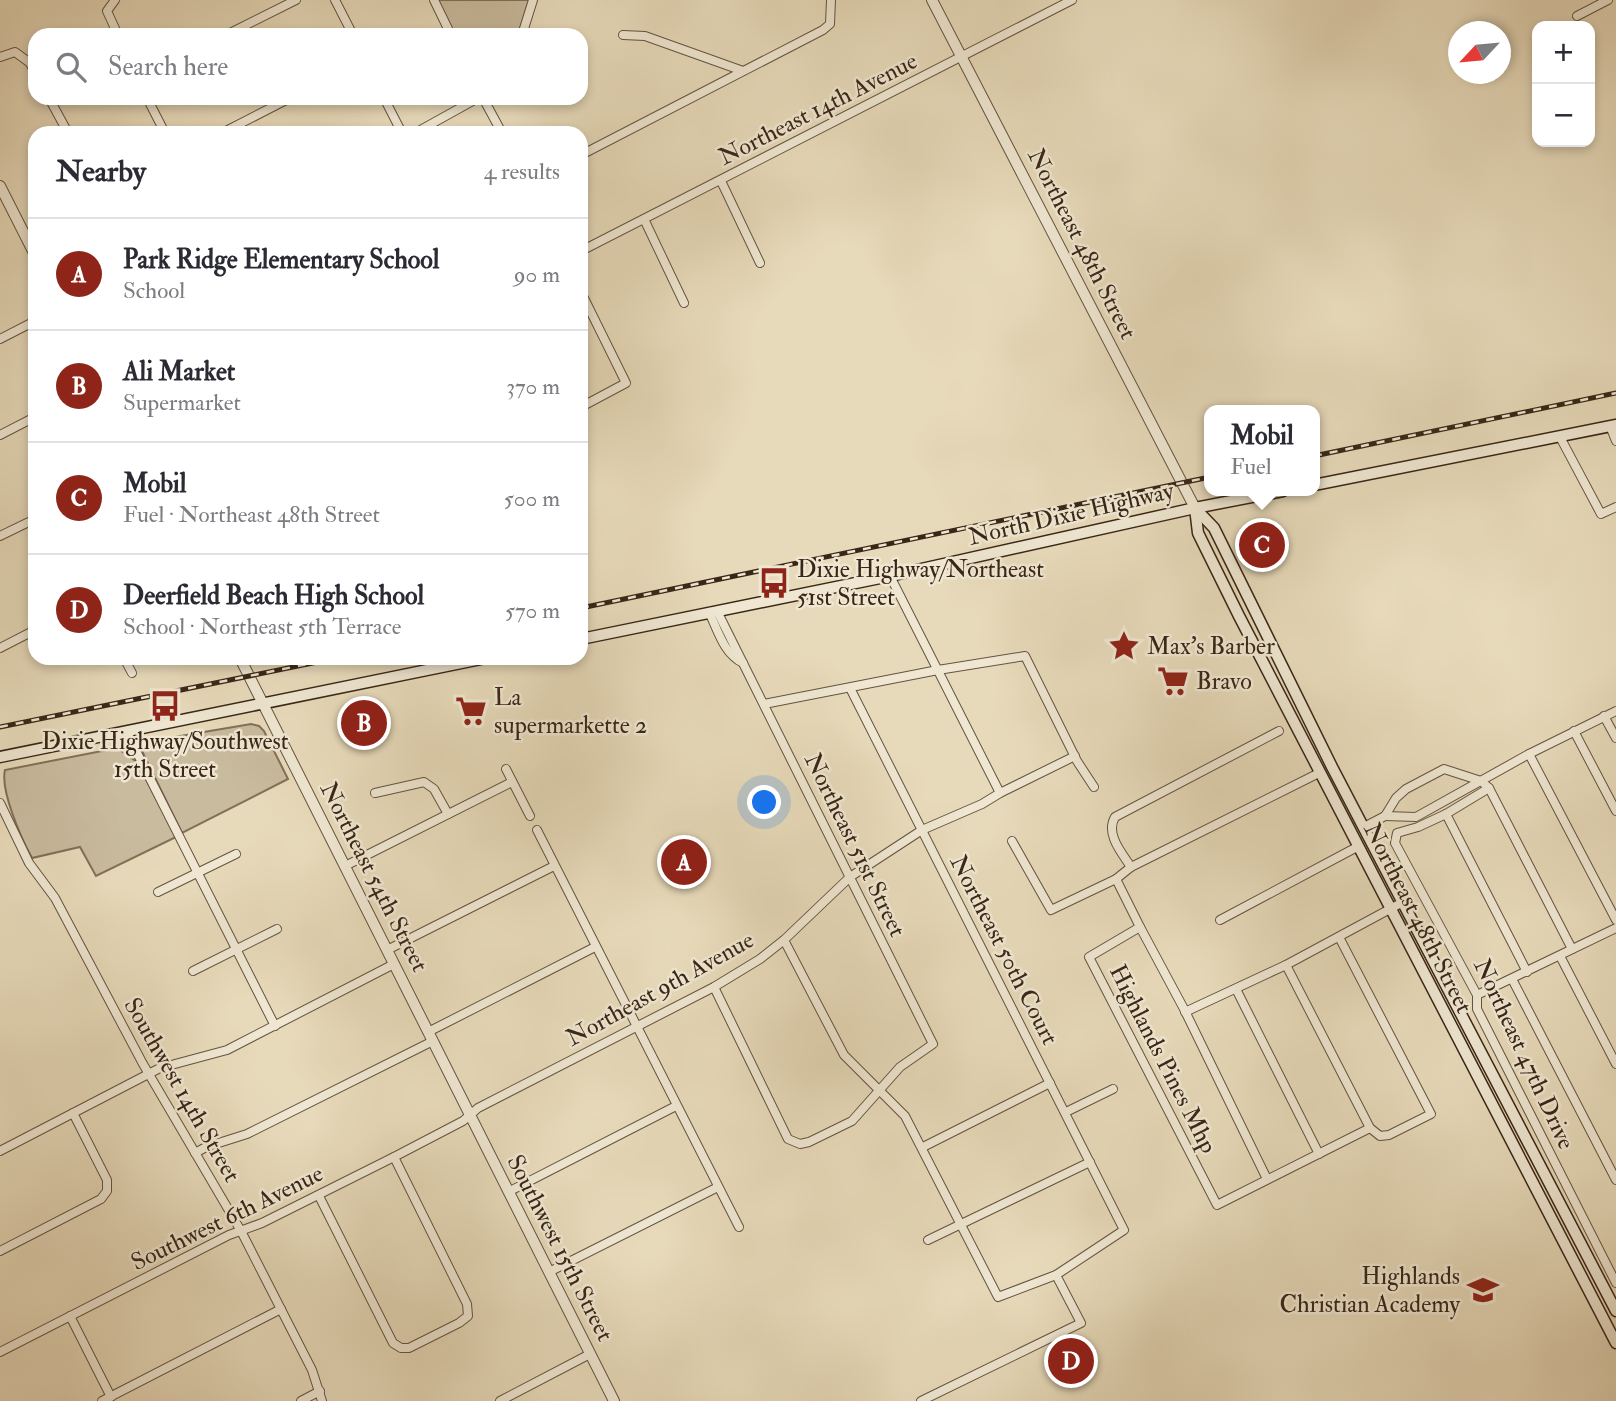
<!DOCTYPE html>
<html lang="en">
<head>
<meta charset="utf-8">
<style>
  :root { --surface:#fff; --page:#f7f7f7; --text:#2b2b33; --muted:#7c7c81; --line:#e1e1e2; --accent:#8f2418 }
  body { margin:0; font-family:"IM FELL Double Pica",serif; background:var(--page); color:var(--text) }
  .controls { position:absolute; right:21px; top:21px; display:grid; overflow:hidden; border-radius:14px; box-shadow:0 4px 10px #0003 }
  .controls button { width:63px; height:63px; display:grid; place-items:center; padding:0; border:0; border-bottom:2px solid var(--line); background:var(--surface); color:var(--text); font:35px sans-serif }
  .compass { position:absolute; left:1448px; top:21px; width:63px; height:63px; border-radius:50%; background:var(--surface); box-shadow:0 4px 10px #0003; rotate:244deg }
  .you { position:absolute; left:765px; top:803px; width:24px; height:24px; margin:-18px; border:5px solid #fff; border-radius:50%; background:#1a73e8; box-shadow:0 0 0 10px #1a73e833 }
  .badge { display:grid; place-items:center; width:46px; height:46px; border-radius:50%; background:var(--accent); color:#fff; font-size:23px; font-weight:700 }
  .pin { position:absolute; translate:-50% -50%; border:4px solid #fff; box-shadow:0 2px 7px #0006 }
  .popup { position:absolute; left:1204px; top:405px; width:116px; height:91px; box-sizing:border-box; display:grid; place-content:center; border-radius:14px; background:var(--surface); filter:drop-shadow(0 2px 5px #0005); font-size:23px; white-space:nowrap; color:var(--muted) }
  .popup b { font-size:26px; color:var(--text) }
  .popup::after { content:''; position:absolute; left:50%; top:100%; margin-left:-14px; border:14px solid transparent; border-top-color:var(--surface) }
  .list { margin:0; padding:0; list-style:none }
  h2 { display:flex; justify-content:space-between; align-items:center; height:91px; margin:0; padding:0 28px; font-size:30px }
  h2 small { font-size:23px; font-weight:400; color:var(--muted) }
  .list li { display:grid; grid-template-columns:46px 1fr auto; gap:21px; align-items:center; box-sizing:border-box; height:112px; padding:0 28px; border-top:2px solid var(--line) }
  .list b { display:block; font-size:26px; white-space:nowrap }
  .list p { margin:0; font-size:23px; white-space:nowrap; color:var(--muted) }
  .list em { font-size:23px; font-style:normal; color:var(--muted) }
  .icon { flex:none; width:38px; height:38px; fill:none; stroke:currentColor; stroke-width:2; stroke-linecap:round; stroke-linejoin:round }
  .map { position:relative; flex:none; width:1616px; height:1401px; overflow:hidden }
  .search { position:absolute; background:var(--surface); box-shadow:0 4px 10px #0003; left:28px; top:28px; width:560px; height:77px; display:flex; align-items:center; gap:18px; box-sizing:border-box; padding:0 24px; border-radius:21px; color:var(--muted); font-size:26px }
  .panel { position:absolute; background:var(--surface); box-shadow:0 4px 10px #0003; left:28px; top:126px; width:560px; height:539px; border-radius:21px }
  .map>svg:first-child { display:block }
  .green { fill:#c9bb9e; stroke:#81705a; stroke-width:2 }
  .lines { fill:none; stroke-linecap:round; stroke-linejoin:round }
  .minor-casing { stroke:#645340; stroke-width:10 }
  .tertiary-casing { stroke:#645340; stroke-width:12 }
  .secondary-casing { stroke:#392617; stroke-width:13 }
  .minor { stroke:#efe7d2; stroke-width:8 }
  .tertiary { stroke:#efe7d2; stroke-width:10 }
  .secondary { stroke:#efe7d2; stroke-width:10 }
  .rail-casing { stroke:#392617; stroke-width:5 }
  .rail { stroke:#efe7d2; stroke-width:2.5; stroke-dasharray:8; stroke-linecap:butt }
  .labels { text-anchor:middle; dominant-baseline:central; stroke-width:5; stroke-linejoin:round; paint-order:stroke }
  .street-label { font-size:24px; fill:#392617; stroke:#efe7d2 }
  .poi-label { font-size:24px; fill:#392617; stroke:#efe7d2; text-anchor:start }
</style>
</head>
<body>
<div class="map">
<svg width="1616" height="1401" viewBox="0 0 1616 1401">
  <rect width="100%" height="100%" fill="#e7daba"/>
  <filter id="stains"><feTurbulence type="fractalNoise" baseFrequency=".00286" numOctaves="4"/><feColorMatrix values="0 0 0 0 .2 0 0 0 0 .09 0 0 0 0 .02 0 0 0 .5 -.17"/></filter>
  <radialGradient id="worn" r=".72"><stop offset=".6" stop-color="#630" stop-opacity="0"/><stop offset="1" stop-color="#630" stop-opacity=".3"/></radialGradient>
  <!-- green -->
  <g class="green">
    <polygon points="436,0 529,0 518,35 454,35"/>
    <polygon points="251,724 259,726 264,731 288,779 182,833 142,751 151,741"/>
    <path d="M117 748 137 762 176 837 96 876 80 847 32 858C21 838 0 790 5 770Z"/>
  </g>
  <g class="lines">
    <defs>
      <g id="minor">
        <polyline points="115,0 107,11 118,35"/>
        <polyline points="335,0 353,35"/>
        <polyline points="434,0 451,35"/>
        <polyline points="1577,16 1608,0"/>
        <polyline points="226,35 296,0"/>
        <polyline points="522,35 533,0"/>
        <polyline points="623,35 645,36 743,71"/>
        <polyline points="0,57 15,52 30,63 35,73"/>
        <polyline points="49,98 68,133"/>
        <polyline points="147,98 165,133"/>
        <polyline points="384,98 402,133"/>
        <polyline points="483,98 502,133"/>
        <polyline points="222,133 290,98"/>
        <polyline points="415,133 478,98"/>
        <polyline points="581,155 823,30 830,24 831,0"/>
        <polyline points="721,181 760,263"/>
        <polyline points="644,219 684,303"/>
        <polyline points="581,251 1072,0"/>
        <polyline points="581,292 626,383 581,407"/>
        <polyline points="0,339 35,321"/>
        <polyline points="1610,426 1616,441"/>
        <polyline points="0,435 35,417"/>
        <polyline points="1560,437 1601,514 1616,507"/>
        <polyline points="0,536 35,519"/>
        <polyline points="890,576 1000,793"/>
        <path d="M709 612C718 631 724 654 743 663"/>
        <polyline points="0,648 35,630"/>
        <polyline points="124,658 132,673"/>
        <polyline points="764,704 938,670 1025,656 1077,761 1094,787"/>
        <polyline points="1604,716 1616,738"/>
        <polyline points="126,731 275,1026"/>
        <polyline points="1574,731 1616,811"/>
        <polyline points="1529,754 1616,920"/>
        <polyline points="506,769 530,816"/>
        <polyline points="1489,788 1446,814 1418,827 1397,833 1395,843 1477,995 1477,1009 1616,1283"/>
        <polyline points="375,793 424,782 434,789 448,814"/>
        <polyline points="0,803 29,863 55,898 143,1064 241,1231 312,1370 322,1401"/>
        <polyline points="1446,814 1527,972"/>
        <polyline points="1385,816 1416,817 1529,754 1616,711"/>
        <polyline points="1364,827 1385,816 1396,798 1406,789 1444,769 1481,781 1489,788 1572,949"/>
        <polyline points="537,830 739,1227"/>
        <polyline points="1012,841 1051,910 1116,879 1131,867 1319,773"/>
        <polyline points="345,866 512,782"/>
        <path d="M1131 867C1122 853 1105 834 1115 817L1279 731"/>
        <polyline points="1116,879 1140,927 1089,957 1217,1205 1370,1128 1380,1136 1389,1135 1431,1114 1339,937"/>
        <polyline points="158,892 236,854"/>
        <polyline points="1220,920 1357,847"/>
        <polyline points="1140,927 1184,1009 1267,1179"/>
        <polyline points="784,940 844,1055 905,1116 998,1297 1056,1275 1124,1230 850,688"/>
        <polyline points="387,950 554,866"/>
        <polyline points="1560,956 1616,1064"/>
        <polyline points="1286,965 1370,1128"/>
        <polyline points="193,971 277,929"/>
        <polyline points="1512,979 1616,1180"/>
        <polyline points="714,987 788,1139 800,1144 809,1142 852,1121 900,1067 933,1044 717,611"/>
        <polyline points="1236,989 1319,1154"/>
        <polyline points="1477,995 1616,928"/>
        <polyline points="1185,1012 1286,965 1403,902"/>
        <polyline points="428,1032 595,947"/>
        <polyline points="1066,1112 1113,1089"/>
        <polyline points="923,1147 1050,1083"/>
        <polyline points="0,1151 160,1068 227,1050 394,964"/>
        <polyline points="195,1153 206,1147 247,1134 433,1041"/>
        <polyline points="508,1192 676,1106"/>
        <polyline points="319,1196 393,1343 401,1348 409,1348 459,1323 468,1316 467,1304 394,1157"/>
        <polyline points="928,1240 1090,1162"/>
        <polyline points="0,1251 101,1199 107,1191 107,1180 73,1113"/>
        <polyline points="549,1272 718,1187"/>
        <polyline points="70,1316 111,1397"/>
        <polyline points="0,1352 229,1235 262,1223 394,1157 463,1121 478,1108 714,987 760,959 784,940 850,877 922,830 982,804 1000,793 1075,756"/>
        <polyline points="102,1401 281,1309"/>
        <polyline points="301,1401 320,1391"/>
        <polyline points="500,1401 590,1354"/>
        <polyline points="921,1401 1081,1323 1056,1275"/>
      </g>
      <g id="tertiary">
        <polyline points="932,0 1195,508"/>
        <polyline points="0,186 35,255"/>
        <polyline points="240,658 614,1401"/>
      </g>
      <g id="secondary">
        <polyline points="1314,485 1616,425"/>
        <polyline points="1195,508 1198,533 1239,616 1616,1343"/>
        <polyline points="1195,508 1214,528 1332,767 1616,1311"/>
        <polyline points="581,639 890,576 1195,508 1283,491"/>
        <polyline points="0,757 486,658"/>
      </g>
    </defs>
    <!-- minor casing -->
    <use href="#minor" class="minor-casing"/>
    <!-- tertiary casing -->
    <use href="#tertiary" class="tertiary-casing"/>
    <!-- secondary casing -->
    <use href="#secondary" class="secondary-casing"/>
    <!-- minor -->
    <use href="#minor" class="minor"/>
    <!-- tertiary -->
    <use href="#tertiary" class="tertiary"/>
    <!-- secondary -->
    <use href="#secondary" class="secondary"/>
    <defs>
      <g id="rail">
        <polyline points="1314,456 1616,393"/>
        <polyline points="581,608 1210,477"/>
        <polyline points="0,727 337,658"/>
      </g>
    </defs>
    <!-- rail casing -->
    <use href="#rail" class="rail-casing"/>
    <!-- rail -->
    <use href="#rail" class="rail"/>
  </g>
  <!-- icons -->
  <defs>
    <symbol id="bus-bare" viewBox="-9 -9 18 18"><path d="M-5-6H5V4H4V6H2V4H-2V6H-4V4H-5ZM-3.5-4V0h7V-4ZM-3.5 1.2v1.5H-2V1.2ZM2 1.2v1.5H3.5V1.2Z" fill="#8f2418" stroke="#efe7d2" stroke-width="2.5" paint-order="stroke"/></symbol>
    <symbol id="sight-bare" viewBox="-9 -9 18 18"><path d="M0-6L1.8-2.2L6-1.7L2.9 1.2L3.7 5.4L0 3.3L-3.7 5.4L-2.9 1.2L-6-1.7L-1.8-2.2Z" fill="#8f2418" stroke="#efe7d2" stroke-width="2.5" paint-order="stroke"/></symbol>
    <symbol id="supermarket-bare" viewBox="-9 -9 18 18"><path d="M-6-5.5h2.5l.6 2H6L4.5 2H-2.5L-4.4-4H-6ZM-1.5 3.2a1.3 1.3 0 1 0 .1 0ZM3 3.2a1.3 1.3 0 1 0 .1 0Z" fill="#8f2418" stroke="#efe7d2" stroke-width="2.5" paint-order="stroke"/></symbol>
    <symbol id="school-bare" viewBox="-9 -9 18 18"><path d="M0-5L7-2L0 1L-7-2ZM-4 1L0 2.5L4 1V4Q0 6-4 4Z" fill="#8f2418" stroke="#efe7d2" stroke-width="2.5" paint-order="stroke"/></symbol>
  </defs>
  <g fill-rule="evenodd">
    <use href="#bus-bare" x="752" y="561" width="44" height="44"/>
    <use href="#sight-bare" x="1102" y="624" width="44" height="44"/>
    <use href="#supermarket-bare" x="1151" y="659" width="44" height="44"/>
    <use href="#bus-bare" x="143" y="684" width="44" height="44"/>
    <use href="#supermarket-bare" x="449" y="689" width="44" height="44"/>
    <use href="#school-bare" x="1461" y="1268" width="44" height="44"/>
  </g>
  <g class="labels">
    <!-- street labels -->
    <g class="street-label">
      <text transform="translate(818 109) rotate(-27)">Northeast 14th Avenue</text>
      <text transform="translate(1082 244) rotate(63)">Northeast 48th Street</text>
      <text transform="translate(1071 514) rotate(-13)">North Dixie Highway</text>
      <text transform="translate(855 845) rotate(64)">Northeast 51st Street</text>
      <text transform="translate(374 877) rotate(63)">Northeast 54th Street</text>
      <text transform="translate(1418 918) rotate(63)">Northeast 48th Street</text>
      <text transform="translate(1004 950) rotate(63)">Northeast 50th Court</text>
      <text transform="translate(660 989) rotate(-29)">Northeast 9th Avenue</text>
      <text transform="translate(1524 1054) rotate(65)">Northeast 47th Drive</text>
      <text transform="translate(1163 1059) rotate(63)">Highlands Pines Mhp</text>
      <text transform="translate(182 1090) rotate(60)">Southwest 14th Street</text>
      <text transform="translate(227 1218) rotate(-26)">Southwest 6th Avenue</text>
      <text transform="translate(560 1248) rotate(63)">Southwest 15th Street</text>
    </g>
    <!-- poi labels -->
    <g class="poi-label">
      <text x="797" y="569">Dixie Highway/Northeast<tspan x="797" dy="28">51st Street</tspan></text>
      <text x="1147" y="646">Max’s Barber</text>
      <text x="1196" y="681">Bravo</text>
      <text x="494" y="697">La<tspan x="494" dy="28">supermarkette 2</tspan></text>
      <text x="165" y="741" text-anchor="middle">Dixie Highway/Southwest<tspan x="165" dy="28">15th Street</tspan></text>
      <text x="1460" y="1276" text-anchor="end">Highlands<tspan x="1460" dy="28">Christian Academy</tspan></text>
    </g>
  </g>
  <rect width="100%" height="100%" filter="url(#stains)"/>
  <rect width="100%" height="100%" fill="url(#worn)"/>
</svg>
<div class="controls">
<button>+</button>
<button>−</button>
</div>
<svg class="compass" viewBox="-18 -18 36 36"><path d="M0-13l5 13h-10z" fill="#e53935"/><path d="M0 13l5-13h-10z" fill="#7c7c81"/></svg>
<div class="you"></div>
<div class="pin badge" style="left:684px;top:862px">A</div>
<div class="pin badge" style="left:364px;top:723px">B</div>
<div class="pin badge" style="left:1262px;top:545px">C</div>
<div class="popup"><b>Mobil</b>Fuel</div>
<div class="pin badge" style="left:1071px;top:1361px">D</div>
<div class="search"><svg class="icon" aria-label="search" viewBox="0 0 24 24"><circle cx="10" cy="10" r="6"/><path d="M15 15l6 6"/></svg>Search here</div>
<section class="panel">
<h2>Nearby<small>4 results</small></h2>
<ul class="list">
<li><span class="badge">A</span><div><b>Park Ridge Elementary School</b><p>School</p></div><em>90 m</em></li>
<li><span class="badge">B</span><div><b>Ali Market</b><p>Supermarket</p></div><em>370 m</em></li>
<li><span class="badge">C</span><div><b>Mobil</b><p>Fuel · Northeast 48th Street</p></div><em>500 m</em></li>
<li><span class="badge">D</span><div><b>Deerfield Beach High School</b><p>School · Northeast 5th Terrace</p></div><em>570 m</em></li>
</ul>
</section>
</div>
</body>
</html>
